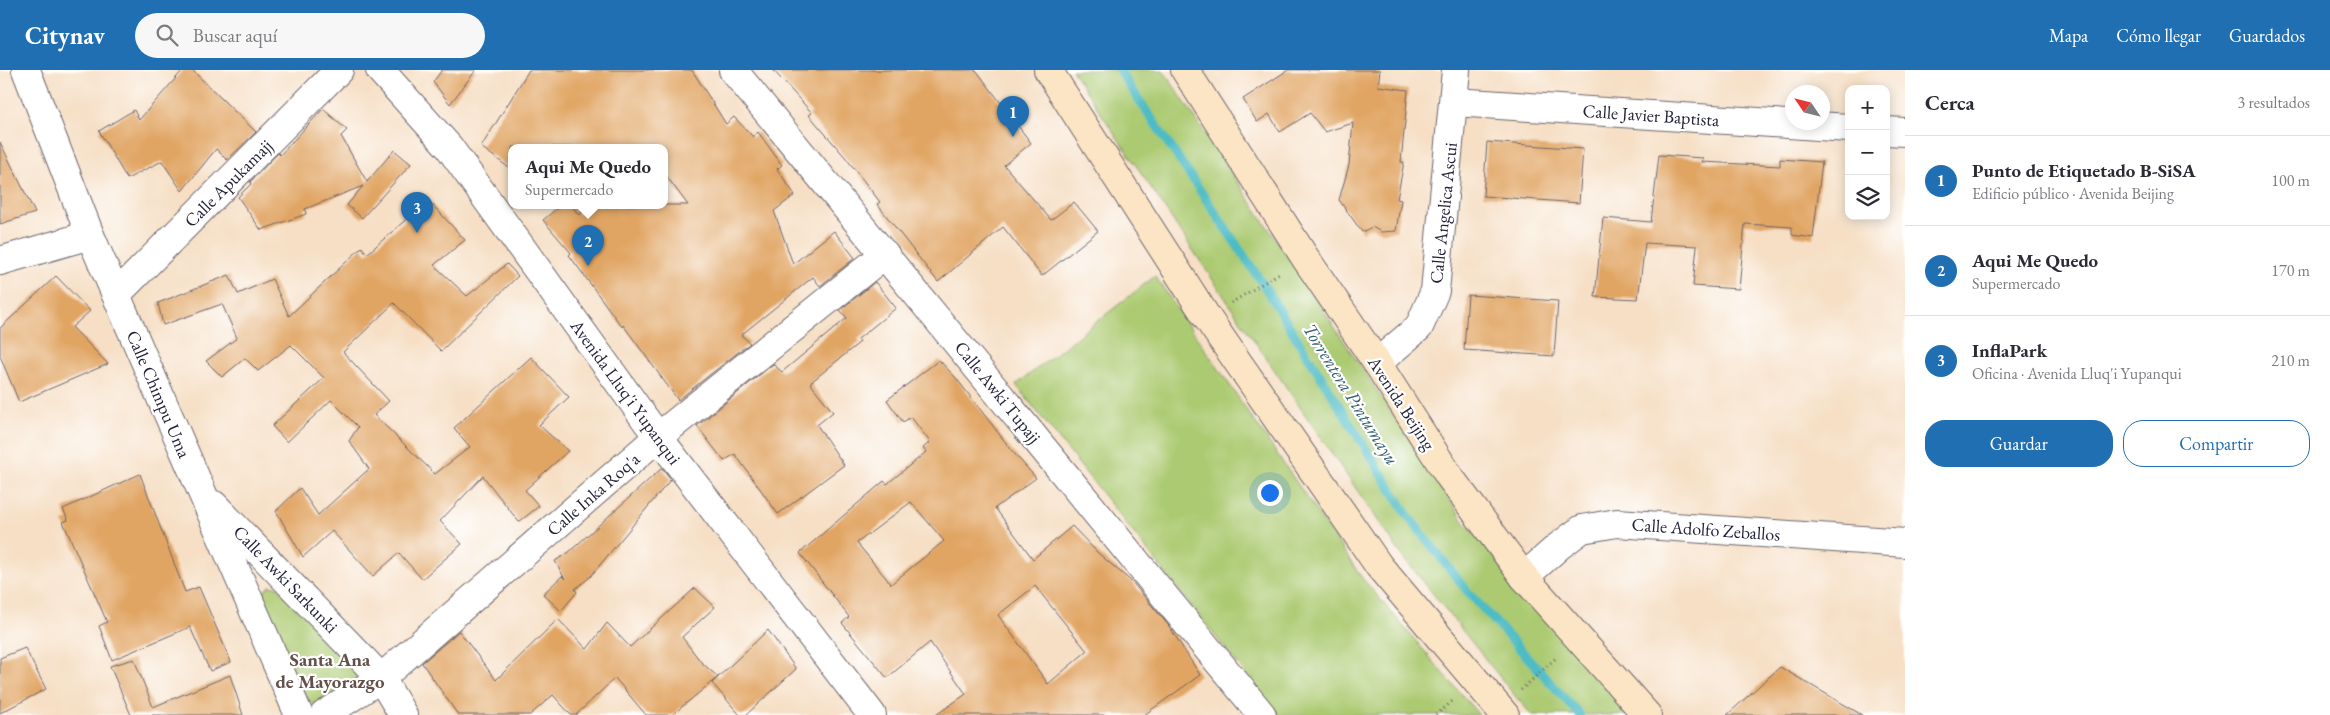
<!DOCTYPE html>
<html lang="es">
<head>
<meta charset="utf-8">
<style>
  :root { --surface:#fff; --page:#f7f7f7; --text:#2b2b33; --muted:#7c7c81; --line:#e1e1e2; --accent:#1f6fb2 }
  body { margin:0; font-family:"EB Garamond",serif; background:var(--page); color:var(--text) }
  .controls { position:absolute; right:15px; top:15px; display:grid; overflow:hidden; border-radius:10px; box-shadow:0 2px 12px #0003 }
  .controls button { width:45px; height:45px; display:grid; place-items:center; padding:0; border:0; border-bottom:1px solid var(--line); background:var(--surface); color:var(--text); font:25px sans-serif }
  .compass { position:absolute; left:1785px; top:15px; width:45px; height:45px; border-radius:50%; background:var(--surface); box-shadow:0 2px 12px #0003; rotate:305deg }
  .you { position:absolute; left:1269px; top:422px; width:18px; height:18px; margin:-12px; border:4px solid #fff; border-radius:50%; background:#1a73e8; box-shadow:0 0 0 8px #1a73e833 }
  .badge { display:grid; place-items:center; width:32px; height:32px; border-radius:50%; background:var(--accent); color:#fff; font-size:16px; font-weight:700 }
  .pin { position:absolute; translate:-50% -41px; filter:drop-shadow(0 1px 2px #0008) }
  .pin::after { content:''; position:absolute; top:26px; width:18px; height:15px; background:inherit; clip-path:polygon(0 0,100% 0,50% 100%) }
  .popup { position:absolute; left:508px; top:74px; width:160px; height:65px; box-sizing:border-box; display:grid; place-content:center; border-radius:10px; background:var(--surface); filter:drop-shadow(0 1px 4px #0005); font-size:16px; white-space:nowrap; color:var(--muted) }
  .popup b { font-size:19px; color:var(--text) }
  .popup::after { content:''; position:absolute; left:50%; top:100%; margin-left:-10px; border:10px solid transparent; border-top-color:var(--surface) }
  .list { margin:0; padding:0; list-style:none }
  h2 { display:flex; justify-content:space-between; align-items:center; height:65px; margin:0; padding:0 20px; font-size:21px }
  h2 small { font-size:16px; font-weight:400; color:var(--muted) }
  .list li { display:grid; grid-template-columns:32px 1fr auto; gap:15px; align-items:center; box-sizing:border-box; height:90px; padding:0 20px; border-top:1px solid var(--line) }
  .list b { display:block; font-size:19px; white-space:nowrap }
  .list p { margin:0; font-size:16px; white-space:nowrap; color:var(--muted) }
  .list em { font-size:16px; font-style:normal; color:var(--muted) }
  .actions { display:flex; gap:10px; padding:15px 20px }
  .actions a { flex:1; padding:11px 0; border:1px solid var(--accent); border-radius:20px; text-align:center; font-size:18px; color:var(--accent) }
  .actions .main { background:var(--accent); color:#fff }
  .icon { flex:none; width:28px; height:28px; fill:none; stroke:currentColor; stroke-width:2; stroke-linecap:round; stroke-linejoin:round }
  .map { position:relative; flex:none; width:1905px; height:645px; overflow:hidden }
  header { display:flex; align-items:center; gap:30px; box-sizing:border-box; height:70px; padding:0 25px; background:var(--accent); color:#fff }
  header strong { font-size:24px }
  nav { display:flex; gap:28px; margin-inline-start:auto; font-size:18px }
  .search { width:350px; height:45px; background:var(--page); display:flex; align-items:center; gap:12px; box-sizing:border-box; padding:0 18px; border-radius:28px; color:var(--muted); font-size:19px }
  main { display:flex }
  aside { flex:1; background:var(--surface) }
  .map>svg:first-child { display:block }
  .green { fill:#acca71; stroke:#677656 }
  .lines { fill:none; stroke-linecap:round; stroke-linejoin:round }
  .stream { stroke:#4ebcc4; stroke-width:9 }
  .building { fill:#e1a564; fill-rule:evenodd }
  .minor-casing { stroke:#6c646b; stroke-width:30 }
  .secondary-casing { stroke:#6c646b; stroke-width:30 }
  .path { stroke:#6c646b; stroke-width:3; stroke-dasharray:1 4; stroke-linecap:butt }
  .minor { stroke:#fff; stroke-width:28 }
  .secondary { stroke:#fce5c4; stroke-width:28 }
  .labels { text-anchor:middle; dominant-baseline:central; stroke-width:4.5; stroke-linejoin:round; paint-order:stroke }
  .street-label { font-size:18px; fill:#22223b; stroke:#fff }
  .water-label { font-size:19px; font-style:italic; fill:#346072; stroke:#fff }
  .neighbourhood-label { font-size:19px; font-weight:bold; fill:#655049; stroke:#fff }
</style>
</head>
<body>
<header>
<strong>Citynav</strong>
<div class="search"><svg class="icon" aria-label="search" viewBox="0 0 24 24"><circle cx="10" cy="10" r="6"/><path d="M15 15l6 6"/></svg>Buscar aquí</div>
<nav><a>Mapa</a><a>Cómo llegar</a><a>Guardados</a></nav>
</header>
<main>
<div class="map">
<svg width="1905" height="645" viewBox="0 0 1905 645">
  <rect width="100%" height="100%" fill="#fff"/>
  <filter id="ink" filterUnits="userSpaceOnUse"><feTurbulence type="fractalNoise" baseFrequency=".02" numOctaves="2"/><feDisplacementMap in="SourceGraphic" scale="10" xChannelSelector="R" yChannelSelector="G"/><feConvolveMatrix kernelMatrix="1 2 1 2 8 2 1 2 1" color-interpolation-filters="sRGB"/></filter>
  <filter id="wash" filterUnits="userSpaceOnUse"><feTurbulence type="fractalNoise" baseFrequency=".0096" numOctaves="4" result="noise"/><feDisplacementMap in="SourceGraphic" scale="20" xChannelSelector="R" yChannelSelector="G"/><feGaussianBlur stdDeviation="1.12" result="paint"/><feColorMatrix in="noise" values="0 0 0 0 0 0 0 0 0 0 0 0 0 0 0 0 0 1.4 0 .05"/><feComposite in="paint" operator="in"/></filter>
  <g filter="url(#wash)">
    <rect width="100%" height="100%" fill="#f6dfc5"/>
    <!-- green -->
    <g class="green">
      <polygon points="1072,0 1163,0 1465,453 1631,645 1532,645 1515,626 1401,484 1229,234"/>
      <polygon points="1155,206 1362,508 1479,645 1278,645 1016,315"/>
      <polygon points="270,516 278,517 356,599 358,608 316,635 308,631 264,531 264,521"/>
    </g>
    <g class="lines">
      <!-- stream -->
      <polyline class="stream" points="1119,0 1261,211 1408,446 1468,522 1580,645"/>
    </g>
    <g id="blocks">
      <!-- building -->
      <g class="building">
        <polygon points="183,0 192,0 256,62 227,90 216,79 182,121 162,91 127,109 99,61 134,40 139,50"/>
        <polygon points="442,0 476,0 450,34 433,12"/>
        <polygon points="529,0 692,0 726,54 734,47 753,67 758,62 782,95 777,99 795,125 774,141 793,194 834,161 855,188 820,216 813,207 741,265 750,273 678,330 623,255 622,257 569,185 571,183 543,150 561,135 571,135 579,145 591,135 688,135 664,103 664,77 512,77 512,100 481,77"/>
        <polygon points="773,0 976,0 1031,73 1004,95 1051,150 1074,132 1098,161 1042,206 1003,157 938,212 877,134 880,132 846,88 809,45 812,43"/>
        <polygon points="1288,0 1380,0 1378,16 1408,20 1401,92 1404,92 1397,129 1401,130 1396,161 1381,162 1372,157 1362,162 1339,130 1349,95 1353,53 1325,62 1310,43 1280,62 1269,44 1257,52 1243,29"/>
        <polygon points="323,39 347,60 341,66 367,112 394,80 411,94 362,148 347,135 363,116 305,139 306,144 261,160 238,127 251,114 250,112 278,83 280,85"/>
        <polygon points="0,72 35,143 0,154"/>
        <polygon points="1487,72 1583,79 1579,133 1483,126"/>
        <polygon points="1659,85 1703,88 1702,92 1780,96 1780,89 1822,92 1813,168 1792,165 1792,157 1745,154 1739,219 1693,216 1697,176 1645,173 1638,229 1595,227 1603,148 1651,152"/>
        <polygon points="428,130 465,170 434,195 467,226 507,194 518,206 441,281 394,233 343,282 389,331 374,345 435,404 470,377 454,358 531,287 569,327 539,355 568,381 525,420 539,436 519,452 483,406 440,451 462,474 422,509 399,483 373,506 332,461 303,487 276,441 300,418 318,445 369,399 349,371 358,357 331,330 287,372 272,356 324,308 291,275 258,301 245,288 222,307 206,291 237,268 222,234 163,255 158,233 229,205 238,224 272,209 289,246 362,177 367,184"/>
        <polygon points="56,206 90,241 72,257 108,294 19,332 0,286 0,258"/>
        <polygon points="875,212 896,238 858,269 860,272 810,313 833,342 817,355 844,395 778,444 735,384 724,391 697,356 773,294 782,302 847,248 840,240"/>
        <polygon points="1468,225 1558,231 1554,286 1464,280"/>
        <path d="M939 290 956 308 1013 382 1036 408 995 438 1033 489 1072 456 1098 483 1132 512 1169 556 1200 605 1144 645H936L966 624 930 572 887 608 842 553 849 547 800 483 884 411 887 414 926 382 923 378 930 372 911 347 903 352 887 330ZM911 432 944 471 891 514 857 473ZM1035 516 1087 581 1048 614 998 545Z"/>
        <polygon points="662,398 671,409 590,507 575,519 577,522 561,541 543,524 562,506 565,509 555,491 568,483"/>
        <polygon points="140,404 185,522 199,517 231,592 210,601 190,557 112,590 99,556 107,552 63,452 68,450 63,439"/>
        <polygon points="695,518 715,537 682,567 701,592 718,607 672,645 646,645 615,608 576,645 571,645 553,625 530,645 458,645 422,593 459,561 496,610 558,549 587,579 607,553 630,577"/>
        <polygon points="768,560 796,599 746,645 740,645 712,613"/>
        <polygon points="25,578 46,619 0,643 0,588"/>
        <polygon points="134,589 153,637 230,605 243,645 131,645 110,596"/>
        <polygon points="1780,597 1862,645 1727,645"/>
      </g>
    </g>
  </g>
  <g filter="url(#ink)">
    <use href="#blocks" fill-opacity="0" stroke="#6c646b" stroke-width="1"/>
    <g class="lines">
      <defs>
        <g id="minor">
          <polyline points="26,0 90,165 299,645"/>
          <polyline points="380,0 449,77 658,367 872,645"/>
          <polyline points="733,0 1262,645"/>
          <polyline points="1454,32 1849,58"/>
          <polyline points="1886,61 1905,62"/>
          <polyline points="0,191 90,165"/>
          <polyline points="116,225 339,0"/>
          <polyline points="1377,293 1419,257 1435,221 1456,0"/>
          <polyline points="214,435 381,608 403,645"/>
          <polyline points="1524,507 1559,476 1582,459 1617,453 1905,473"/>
          <polyline points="324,645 381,608 658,367 885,184"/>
        </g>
        <g id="secondary">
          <polyline points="1048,0 1208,249 1379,496 1505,645"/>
          <polyline points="1185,0 1306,189 1377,293 1449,406 1524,507 1647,645"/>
        </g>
      </defs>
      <!-- minor casing -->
      <use href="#minor" class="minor-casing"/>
      <!-- secondary casing -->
      <use href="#secondary" class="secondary-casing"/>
      <!-- path -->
      <g class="path">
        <polyline points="1231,233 1281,202"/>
        <polyline points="1521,620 1557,587"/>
        <polyline points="1436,645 1455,629"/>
      </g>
      <!-- minor -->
      <use href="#minor" class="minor"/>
      <!-- secondary -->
      <use href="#secondary" class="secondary"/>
    </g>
  </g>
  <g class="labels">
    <!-- street labels -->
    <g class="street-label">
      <text transform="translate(1651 45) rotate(4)">Calle Javier Baptista</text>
      <text transform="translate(228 113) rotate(-45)">Calle Apukamajj</text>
      <text transform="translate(1443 143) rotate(-84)">Calle Angelica Ascui</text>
      <text transform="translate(626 322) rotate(54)">Avenida Lluq'i Yupanqui</text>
      <text transform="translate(998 322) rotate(51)">Calle Awki Tupajj</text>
      <text transform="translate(159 324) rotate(67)">Calle Chimpu Uma</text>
      <text transform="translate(1402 333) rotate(57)">Avenida Beijing</text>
      <text transform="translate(593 424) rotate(-41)">Calle Inka Roq'a</text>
      <text transform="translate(1706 459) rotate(4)">Calle Adolfo Zeballos</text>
      <text transform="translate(286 509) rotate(46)">Calle Awki Sarkunki</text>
    </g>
    <!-- water labels -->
    <g class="water-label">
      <text transform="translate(1351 324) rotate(58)">Torrentera Pintumayu</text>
    </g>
    <!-- neighbourhood labels -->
    <g class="neighbourhood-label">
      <text x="330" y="589">Santa Ana<tspan x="330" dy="22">de Mayorazgo</tspan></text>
    </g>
  </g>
</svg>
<div class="controls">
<button>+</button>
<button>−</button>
<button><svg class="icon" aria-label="layers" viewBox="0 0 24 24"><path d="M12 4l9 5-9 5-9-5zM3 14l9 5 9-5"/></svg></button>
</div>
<svg class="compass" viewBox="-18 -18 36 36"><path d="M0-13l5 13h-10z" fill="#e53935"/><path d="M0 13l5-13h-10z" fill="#7c7c81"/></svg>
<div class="you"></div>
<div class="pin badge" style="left:1013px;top:67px">1</div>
<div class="pin badge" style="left:588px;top:196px">2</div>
<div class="popup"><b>Aqui Me Quedo</b>Supermercado</div>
<div class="pin badge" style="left:417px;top:163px">3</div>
</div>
<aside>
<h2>Cerca<small>3 resultados</small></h2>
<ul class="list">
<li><span class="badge">1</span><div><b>Punto de Etiquetado B-SiSA</b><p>Edificio público · Avenida Beijing</p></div><em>100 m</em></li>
<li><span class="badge">2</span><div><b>Aqui Me Quedo</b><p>Supermercado</p></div><em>170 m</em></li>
<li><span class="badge">3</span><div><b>InflaPark</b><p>Oficina · Avenida Lluq'i Yupanqui</p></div><em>210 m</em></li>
</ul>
<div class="actions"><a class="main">Guardar</a><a>Compartir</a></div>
</aside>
</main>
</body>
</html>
